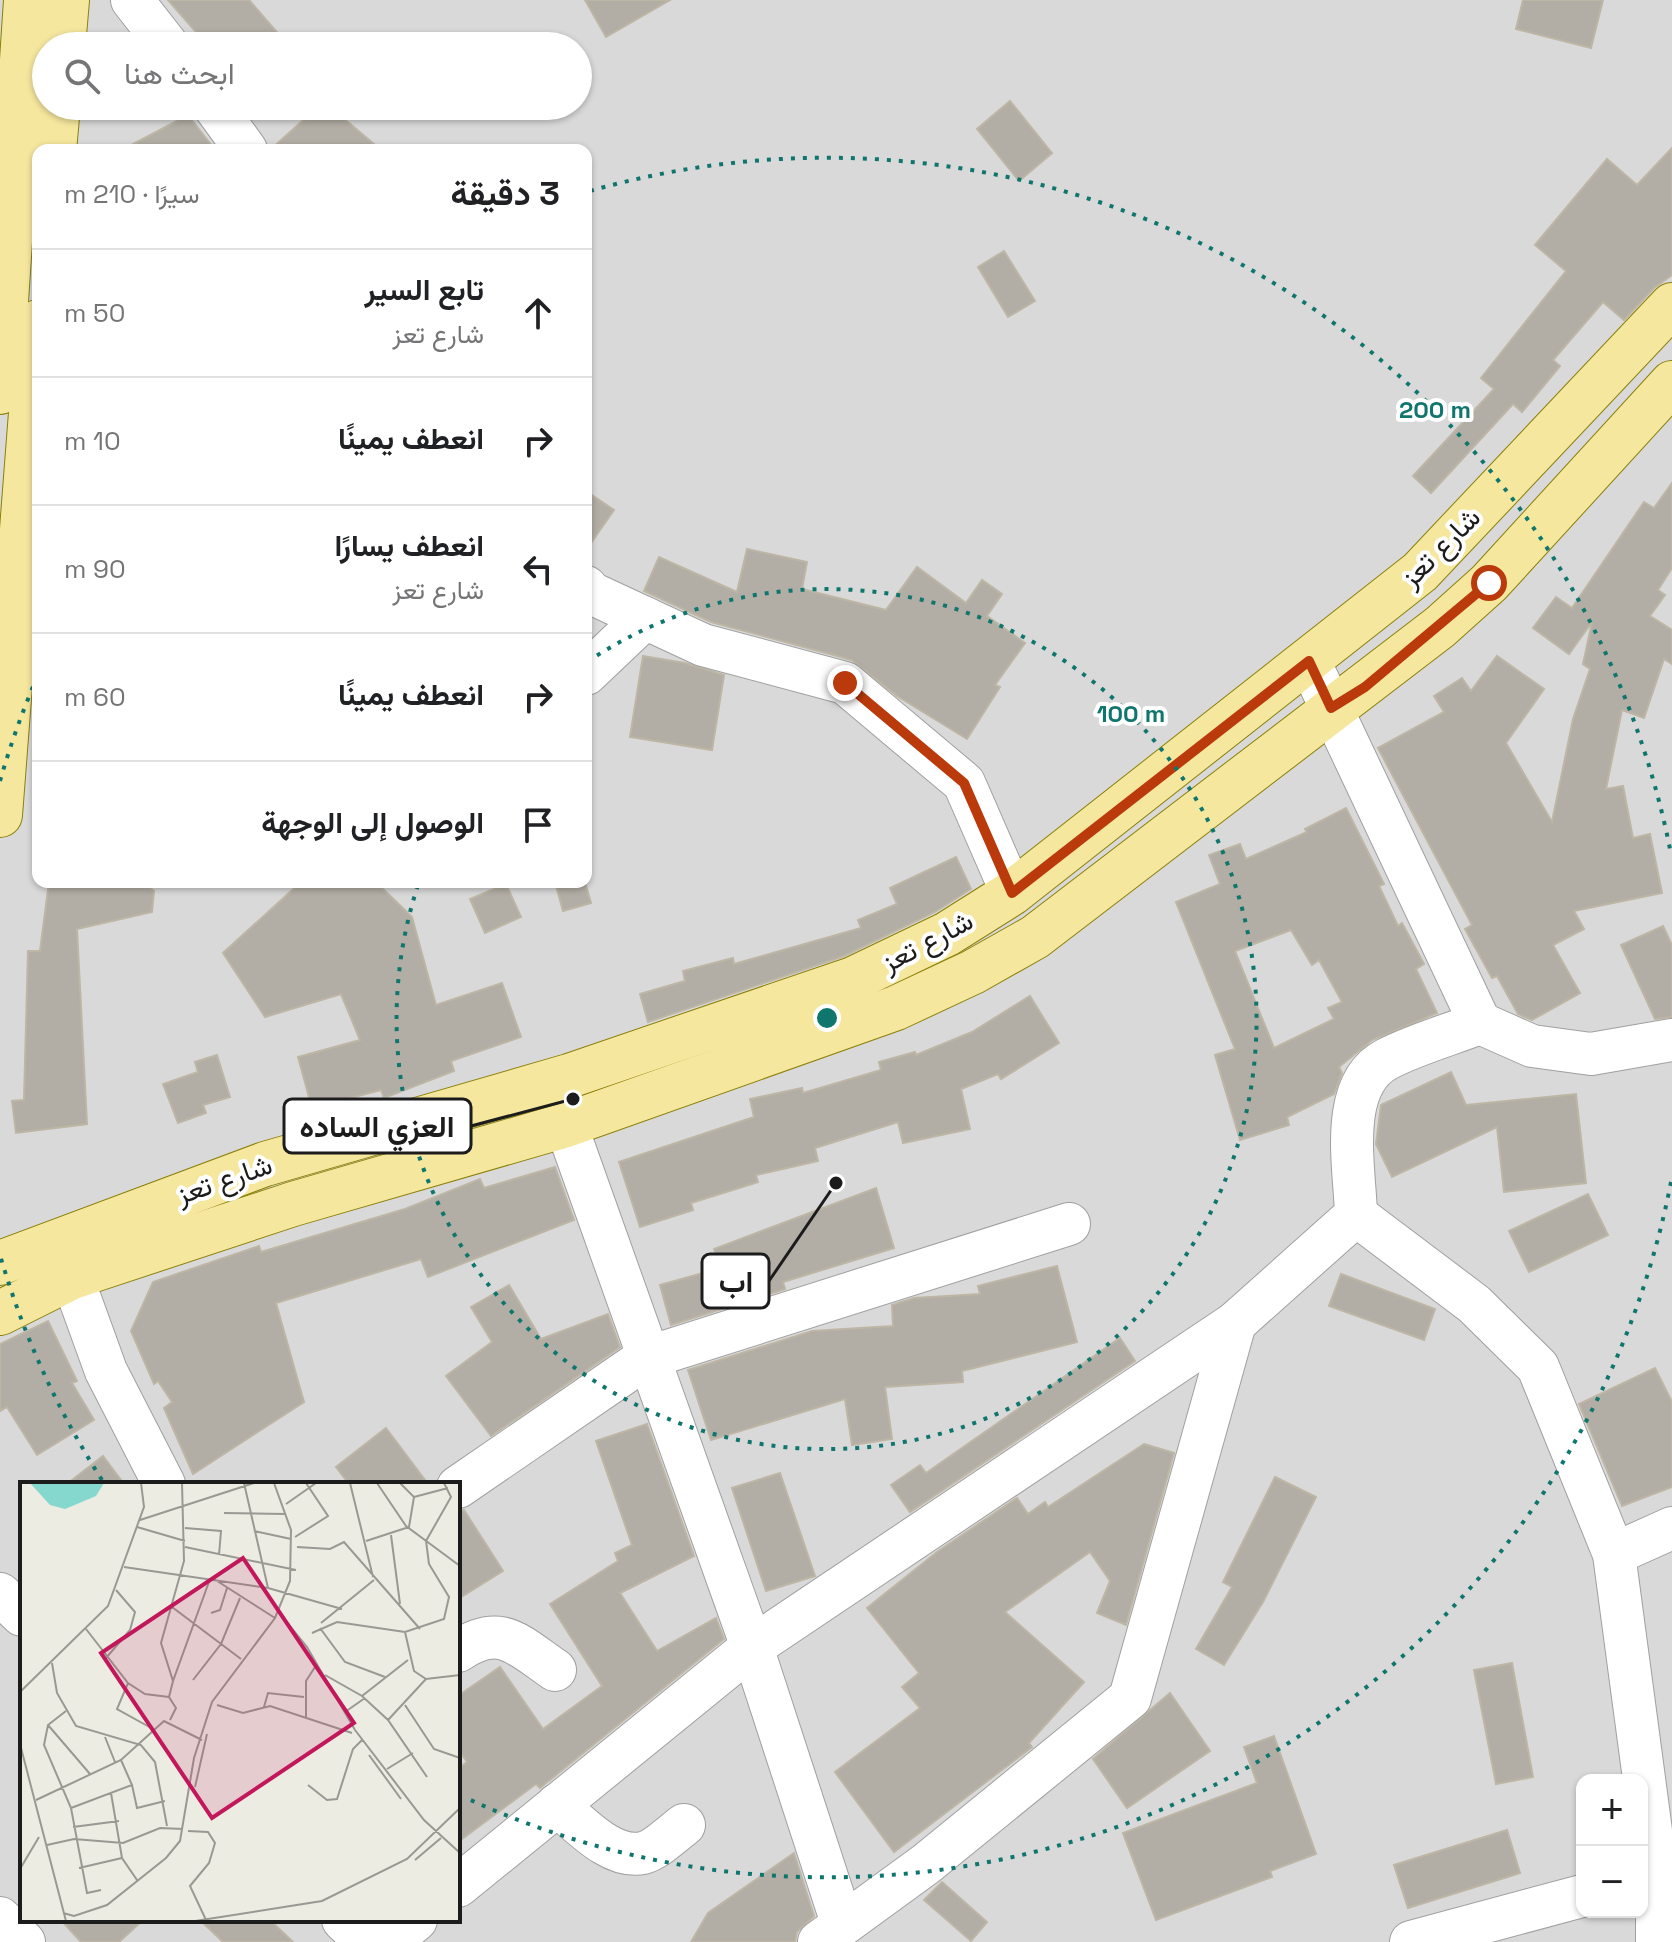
<!DOCTYPE html>
<html lang="ar">
<head>
<meta charset="utf-8">
<style>
  :root { --surface:#fff; --page:#f2f2f2; --text:#202124; --muted:#757577; --line:#e0e0e0 }
  body { margin:0; font-family:"Space Grotesk",Vazirmatn,sans-serif; background:var(--page); color:var(--text); direction:rtl }
  .controls { position:absolute; right:24px; bottom:24px; display:grid; overflow:hidden; border-radius:16px; box-shadow:0 2px 6px #0004 }
  .controls button { width:72px; height:72px; display:grid; place-items:center; padding:0; border:0; border-bottom:2px solid var(--line); background:var(--surface); color:var(--text); font:40px sans-serif }
  .stop { position:absolute; width:24px; height:24px; margin:-18px; border:6px solid #bb3a0c; border-radius:50%; background:#fff }
  .stop.end { background:#bb3a0c; border-color:#fff; box-shadow:0 2px 8px #0008 }
  .list { margin:0; padding:0; list-style:none }
  h2 { display:flex; justify-content:space-between; align-items:center; height:104px; margin:0; padding:0 32px; font-size:34px }
  h2 small { font-size:26px; font-weight:400; color:var(--muted) }
  .list li { display:grid; grid-template-columns:52px 1fr auto; gap:24px; align-items:center; box-sizing:border-box; height:128px; padding:0 32px; border-top:2px solid var(--line) }
  .list b { display:block; font-size:30px; white-space:nowrap }
  .list p { margin:0; font-size:26px; white-space:nowrap; color:var(--muted) }
  .list em { font-size:26px; font-style:normal; color:var(--muted) }
  .icon { flex:none; width:44px; height:44px; fill:none; stroke:currentColor; stroke-width:2; stroke-linecap:round; stroke-linejoin:round }
  .map { position:relative; flex:none; width:1672px; height:1942px; overflow:hidden; direction:ltr }
  .search { position:absolute; background:var(--surface); box-shadow:0 2px 6px #0004; left:32px; top:32px; width:560px; height:88px; display:flex; align-items:center; gap:20px; box-sizing:border-box; padding:0 28px; border-radius:44px; color:var(--muted); font-size:30px }
  .panel { position:absolute; background:var(--surface); box-shadow:0 2px 6px #0004; left:32px; top:144px; width:560px; height:744px; border-radius:16px; direction:rtl }
  .map>svg:first-child { display:block }
  .residential { fill:#dad9d9; fill-rule:evenodd }
  .building { fill:#b2aea5; stroke:#bdb6a5; stroke-width:2; fill-rule:evenodd }
  .lines { fill:none; stroke-linecap:round; stroke-linejoin:round }
  .minor-casing { stroke:#a0a0a0; stroke-width:44 }
  .major-casing { stroke:#8a8109; stroke-width:46 }
  .minor { stroke:#fff; stroke-width:42 }
  .major { stroke:#f6e79e; stroke-width:44 }
  .route { stroke:#bb3a0c; stroke-width:10 }
  .ring { fill:none; stroke:#0f766e; stroke-width:4; stroke-dasharray:4 8 }
  .labels { text-anchor:middle; dominant-baseline:central; stroke-width:8; stroke-linejoin:round; paint-order:stroke }
  .street-label { font-size:28px; fill:#1c1c1c; stroke:#fff }
  .inset-road { fill:none; stroke:#999993; stroke-width:2 }
  .view { fill:#c2185b; fill-opacity:0.15; stroke:#c2185b; stroke-width:4 }
  .inset-edge { fill:none; stroke:#1c1c1c; stroke-width:4 }
  .centre { fill:#0f766e; stroke:#fff; stroke-width:4 }
  .ring-label { font-size:24px; text-anchor:middle; font-weight:bold; fill:#0f766e; stroke:#fff; stroke-width:8; stroke-linejoin:round; paint-order:stroke }
  .leader { fill:none; stroke:#1c1c1c; stroke-width:3 }
  .callout-dot { fill:#1c1c1c; stroke:#fff; stroke-width:3 }
  .callout { fill:#fff; stroke:#1c1c1c; stroke-width:3 }
  .callout-label { font-size:30px; text-anchor:middle; font-weight:bold; fill:#1c1c1c }
</style>
</head>
<body>
<div class="map">
<svg width="1672" height="1942" viewBox="0 0 1672 1942">
  <rect width="100%" height="100%" fill="#ecece2"/>
  <!-- residential -->
  <path class="residential" d="M0 0H1672V1942H0ZM46 46H578V106H46ZM38 150H586V882H38ZM22 1484H458V1920H22ZM1582 1780H1642V1912H1582Z"/>
  <!-- building -->
  <g class="building">
    <polygon points="168,0 249,0 289,46 208,46"/>
    <polygon points="585,0 670,0 606,37"/>
    <polygon points="1523,0 1603,0 1591,48 1516,29"/>
    <polygon points="1010,101 1052,153 1019,181 977,129"/>
    <polygon points="319,106 329,106 381,150 270,150"/>
    <polygon points="188,115 215,150 122,150"/>
    <polygon points="1672,148 1672,275 1654,288 1624,320 1603,302 1553,360 1560,366 1522,412 1513,404 1431,493 1413,476 1494,389 1481,378 1566,271 1535,245 1607,159 1637,185"/>
    <polygon points="1004,251 1035,301 1008,317 978,267"/>
    <polygon points="1672,483 1672,568 1658,590 1665,595 1650,616 1672,630 1672,664 1664,659 1644,718 1622,710 1606,789 1623,786 1633,838 1650,834 1662,893 1574,911 1584,929 1553,945 1580,993 1532,1020 1518,1014 1497,976 1492,978 1465,929 1472,925 1378,748 1444,712 1434,696 1462,678 1471,691 1497,656 1544,689 1506,743 1552,822 1573,719 1590,669 1583,664 1592,622 1569,654 1533,628 1556,597 1572,608 1644,502 1654,508"/>
    <polygon points="586,491 614,510 586,550"/>
    <polygon points="747,549 807,562 802,589 886,610 917,567 966,603 982,580 1002,594 987,616 1025,643 995,685 1000,687 967,739 897,696 852,660 711,622 644,591 659,557 737,592"/>
    <polygon points="643,656 685,663 724,675 712,750 630,737"/>
    <path d="M1346 808 1384 884 1379 886 1398 926 1402 923 1424 964 1416 969 1437 1013 1372 1040 1339 1067 1342 1073 1334 1094 1287 1117 1289 1125 1240 1140 1215 1055 1235 1049 1176 902 1220 884 1209 855 1240 844 1246 859 1307 832 1305 829ZM1291 930 1312 965 1319 960 1342 1002 1328 1008 1334 1019 1274 1048 1235 951Z"/>
    <polygon points="956,857 971,889 935,912 844,956 648,1022 640,994 685,981 683,971 733,958 734,964 861,928 858,920 897,904 890,888"/>
    <polygon points="49,882 143,882 154,891 152,912 77,929 87,1124 16,1133 12,1101 24,1100 28,951 40,951"/>
    <polygon points="301,882 376,882 412,917 436,1005 502,983 521,1037 451,1061 454,1071 384,1098 381,1090 312,1108 298,1057 360,1040 341,994 265,1017 223,953"/>
    <polygon points="555,882 585,882 591,903 563,911"/>
    <polygon points="506,884 521,917 485,933 470,899"/>
    <polygon points="1663,926 1672,945 1672,1017 1655,1019 1621,945"/>
    <polygon points="1030,996 1059,1043 1001,1079 998,1074 961,1089 970,1129 903,1143 898,1122 815,1148 818,1161 756,1175 758,1182 691,1203 693,1210 640,1227 619,1162 754,1117 750,1099 802,1088 803,1093 881,1070 879,1062 915,1052 916,1055 972,1032"/>
    <polygon points="217,1055 230,1097 203,1105 206,1113 178,1123 163,1084 198,1072 195,1062"/>
    <polygon points="1451,1072 1466,1105 1576,1094 1586,1183 1504,1192 1497,1127 1392,1177 1376,1144 1381,1105"/>
    <polygon points="555,1167 574,1220 428,1277 421,1259 276,1303 304,1402 193,1474 164,1408 172,1402 158,1381 154,1384 131,1331 153,1282 259,1246 261,1252 405,1209 480,1179 484,1188"/>
    <polygon points="876,1188 894,1248 783,1282 785,1289 671,1325 660,1285 721,1268 714,1249"/>
    <polygon points="1588,1194 1608,1235 1529,1272 1509,1231"/>
    <polygon points="1057,1266 1077,1342 962,1371 963,1382 885,1387 892,1439 852,1445 845,1399 711,1440 688,1370 812,1331 893,1326 892,1305 914,1298 980,1294 978,1286"/>
    <polygon points="1341,1274 1435,1309 1424,1340 1329,1306"/>
    <polygon points="509,1285 541,1339 608,1314 620,1347 491,1436 446,1376 492,1342 471,1307"/>
    <polygon points="48,1321 77,1381 72,1383 94,1420 37,1455 7,1407 0,1411 0,1344"/>
    <polygon points="1120,1338 1135,1361 910,1512 891,1485 920,1465 926,1473"/>
    <polygon points="1655,1368 1672,1402 1672,1487 1622,1506 1579,1404"/>
    <polygon points="647,1424 694,1556 620,1593 657,1651 716,1618 724,1639 540,1788 536,1784 458,1842 458,1769 467,1762 458,1749 458,1696 500,1667 543,1729 602,1686 550,1604 618,1561 615,1553 632,1545 596,1441"/>
    <polygon points="386,1428 428,1484 349,1484 336,1467"/>
    <polygon points="1144,1444 1174,1453 1126,1625 1097,1613 1110,1581 1090,1552 1005,1612 1084,1682 1029,1743 1032,1747 894,1852 835,1772 920,1708 902,1687 919,1673 867,1608 937,1552 1017,1498 1028,1514 1045,1502 1048,1507"/>
    <polygon points="103,1456 124,1484 67,1484"/>
    <polygon points="780,1473 815,1576 766,1591 732,1488"/>
    <polygon points="1275,1477 1316,1497 1263,1602 1224,1665 1196,1649 1232,1587 1223,1582"/>
    <polygon points="464,1510 503,1571 458,1599 458,1511"/>
    <polygon points="1512,1663 1533,1777 1496,1784 1474,1670"/>
    <polygon points="1170,1693 1210,1751 1127,1808 1093,1759"/>
    <polygon points="1274,1736 1316,1854 1270,1871 1272,1877 1156,1920 1123,1833 1257,1783 1244,1747"/>
    <polygon points="1507,1830 1520,1873 1408,1908 1394,1865"/>
    <polygon points="794,1853 814,1916 797,1932 795,1942 691,1942 708,1913"/>
    <polygon points="942,1882 987,1922 971,1941 924,1900"/>
    <polygon points="61,1920 143,1920 119,1942 81,1942"/>
    <polygon points="200,1920 270,1920 293,1942 223,1942"/>
  </g>
  <g class="lines">
    <defs>
      <g id="minor">
        <polyline points="132,0 168,46"/>
        <polyline points="214,106 246,150"/>
        <polyline points="586,587 591,593 703,645 845,683 964,783 1012,893"/>
        <polyline points="1309,661 1480,1023 1532,1046 1591,1054 1672,1040"/>
        <polyline points="586,674 645,618"/>
        <polyline points="566,1125 752,1647 842,1923"/>
        <polyline points="1356,1215 1474,1304 1538,1367 1614,1554 1657,1876 1657,1942"/>
        <polyline points="72,1277 106,1371 164,1484"/>
        <polyline points="458,1487 646,1358 1069,1224"/>
        <polyline points="1614,1554 1672,1528"/>
        <polyline points="0,1594 22,1615"/>
        <path d="M458 1651C501 1622 518 1645 555 1670"/>
        <path d="M557 1805C579 1823 611 1860 643 1853 656 1850 673 1833 684 1825"/>
        <path d="M458 1886 752 1647 1235 1323 1356 1215C1355 1169 1337 1085 1387 1059 1416 1044 1449 1035 1480 1023"/>
        <polyline points="0,1918 24,1942"/>
        <polyline points="343,1920 367,1942"/>
        <polyline points="389,1942 416,1920"/>
        <polyline points="819,1942 926,1864 1130,1698 1235,1323"/>
        <polyline points="1411,1942 1582,1896"/>
      </g>
      <g id="major">
        <polyline points="63,46 67,0"/>
        <polyline points="54,150 58,106"/>
        <polyline points="0,392 26,0"/>
        <polyline points="0,815 38,322"/>
        <polyline points="0,1263 265,1164 569,1076 853,979 947,934 1012,893 1420,572 1672,305"/>
        <polyline points="0,1313 72,1277 293,1204 566,1125 896,1008 973,972 1035,937 1440,627 1489,583 1672,383"/>
      </g>
    </defs>
    <!-- minor casing -->
    <use href="#minor" class="minor-casing"/>
    <!-- major casing -->
    <use href="#major" class="major-casing"/>
    <!-- minor -->
    <use href="#minor" class="minor"/>
    <!-- major -->
    <use href="#major" class="major"/>
  </g>
  <g class="lines">
    <!-- route -->
    <polyline class="route" points="845,683 964,783 1012,893 1309,661 1331,708 1365,687 1489,583"/>
  </g>
  <!-- distance rings -->
  <g class="ring">
    <path d="M587 662A430 430 0 1 1 418 885"/>
    <path d="M1671 1182A860 860 0 0 1 464 1797M102 1480A860 860 0 0 1 0 1255M0 781A860 860 0 0 1 35 682M590 191A860 860 0 0 1 1671 854"/>
  </g>
  <g class="labels">
    <!-- street labels -->
    <g class="street-label">
      <text transform="translate(1440 547) rotate(-45)">شارع تعز</text>
      <text transform="translate(927 941) rotate(-28)">شارع تعز</text>
      <text transform="translate(224 1179) rotate(-19)">شارع تعز</text>
    </g>
  </g>
  <!-- overview -->
  <g transform="translate(20 1482)">
    <rect width="440" height="440" fill="#ecece2"/>
    <path d="M10 1H84L76 14 45 27 30 23Z" fill="#84d8cd"/>
    <path class="inset-road" d="M224 1 248 106M330 1 353 95M357 1 386 44 440 84M394 15 428 6M266 22 296 1M204 31 265 32M120 38 234 1M117 45 165 59M165 46 201 49 199 73M234 49 271 57M371 53 380 122M275 55 308 34 286 1M346 59 389 45 394 15 380 1M165 65 276 88M277 65 310 67 324 60 400 147M104 85 248 106 322 127M194 97 255 136M152 125 221 177M191 131 200 128 207 106M261 133 287 165 335 248 404 338 440 371M301 141 354 98M300 146 325 180 365 195M66 147 108 201 125 212 149 215M385 150 394 189 406 197 440 193M292 151 317 140 385 150 424 137 429 115 409 82 406 59 431 15 424 1M86 176 110 148 115 130 96 108M32 181 37 211 56 244 121 263 135 280 147 344M305 193 342 214 368 238 407 295M173 198 201 162 220 116M153 199 141 161 164 79 162 1M108 201 97 227 133 247M0 210 88 124 124 25 121 1M342 214 388 178M197 223 223 231 250 224 332 251M385 223 414 267 440 276M244 225 248 211 284 215M46 229 28 243 24 263 51 326 67 411 81 408M325 230 345 216M286 235V199L295 185M150 238 156 226 149 215 153 199 190 97M368 238 406 197M28 243 70 292M85 255 95 280M0 262 46 439M349 273 381 317M367 287 393 271M112 303 117 326 145 319M288 303 307 318 317 317 333 267 343 257M175 305 187 252M91 311 102 376 117 398M16 318 101 278 144 239 182 258M51 326 112 303 101 278M53 345 99 339M168 349 188 350 195 361 189 381 170 404 186 438M27 363 54 357 103 361 140 346 163 347M395 378 421 356M59 386 102 376M0 387 19 355M43 431 54 434 87 423 146 376 160 359 174 276 192 220 255 136 270 99 271 48 254 1M175 439 302 419 387 377 440 326"/>
    <path class="view" d="M223 76 334 241 192 336 81 171Z"/>
    <rect width="440" height="440" class="inset-edge"/>
  </g>
  <circle cx="827" cy="1018" r="12" class="centre"/>
  <g class="ring-label">
    <text x="1435" y="418">200 m</text>
    <text x="1131" y="722">100 m</text>
  </g>
  <!-- callouts -->
  <path class="leader" d="M573 1099L471 1126M836 1183L769 1281"/>
  <g class="callout-dot">
    <circle cx="573" cy="1099" r="8"/>
    <circle cx="836" cy="1183" r="8"/>
  </g>
  <g class="callout">
    <rect x="284" y="1099" width="187" height="54" rx="8"/>
    <rect x="702" y="1254" width="67" height="54" rx="8"/>
  </g>
  <g class="callout-label">
    <text x="377" y="1137">العزي الساده</text>
    <text x="736" y="1292">اب</text>
  </g>
</svg>
<div class="controls">
<button>+</button>
<button>−</button>
</div>
<div class="stop" style="left:1489px;top:583px"></div>
<div class="stop end" style="left:845px;top:683px"></div>
<div class="search"><svg class="icon" aria-label="search" viewBox="0 0 24 24"><circle cx="10" cy="10" r="6"/><path d="M15 15l6 6"/></svg>ابحث هنا</div>
<section class="panel">
<h2>3 دقيقة<small>سيرًا · 210 m</small></h2>
<ul class="list">
<li><svg class="icon" aria-label="ahead" viewBox="0 0 24 24"><path d="M12 20V5M6 11l6-6 6 6"/></svg><div><b>تابع السير</b><p>شارع تعز</p></div><em>50 m</em></li>
<li><svg class="icon" aria-label="right" viewBox="0 0 24 24"><path d="M7 20v-9h11M14 6l5 5-5 5"/></svg><div><b>انعطف يمينًا</b></div><em>10 m</em></li>
<li><svg class="icon" aria-label="left" viewBox="0 0 24 24"><path d="M17 20v-9H6M10 6l-5 5 5 5"/></svg><div><b>انعطف يسارًا</b><p>شارع تعز</p></div><em>90 m</em></li>
<li><svg class="icon" aria-label="right" viewBox="0 0 24 24"><path d="M7 20v-9h11M14 6l5 5-5 5"/></svg><div><b>انعطف يمينًا</b></div><em>60 m</em></li>
<li><svg class="icon" aria-label="arrive" viewBox="0 0 24 24"><path d="M6 21V4h12l-3 4 3 4H6"/></svg><div><b>الوصول إلى الوجهة</b></div></li>
</ul>
</section>
</div>
</body>
</html>
